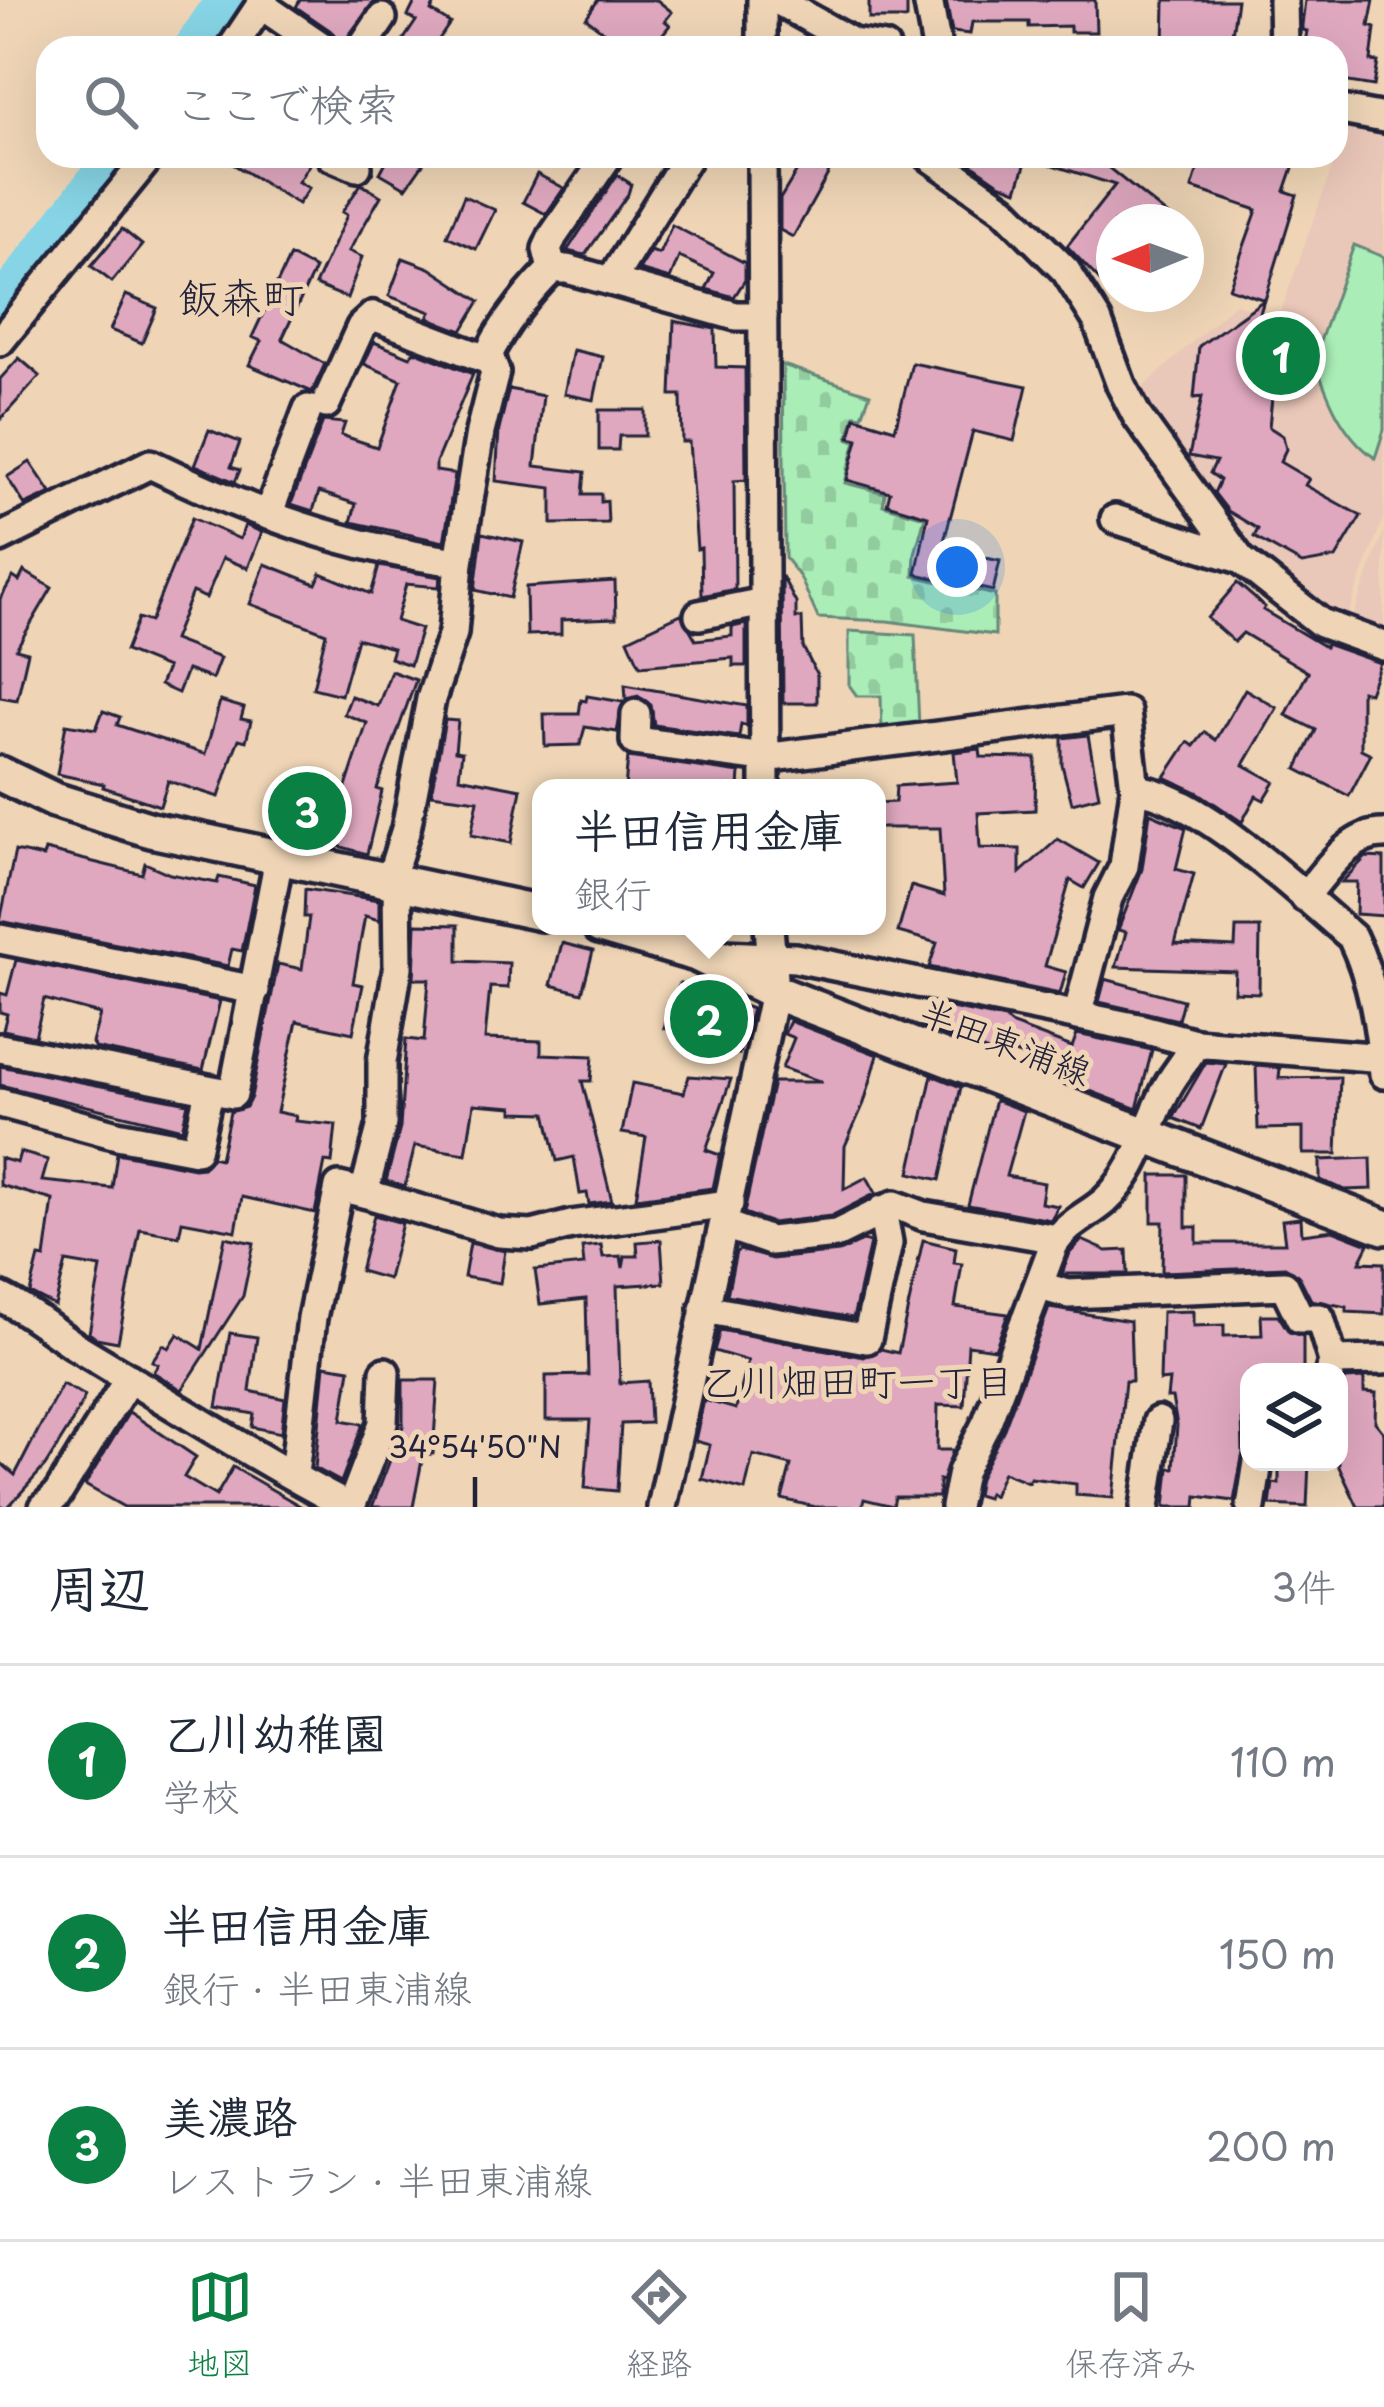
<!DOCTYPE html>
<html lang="ja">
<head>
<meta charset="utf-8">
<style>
  :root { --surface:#fff; --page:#f6f6f7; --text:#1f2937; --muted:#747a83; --line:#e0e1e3; --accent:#0b8043 }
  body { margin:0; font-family:"Playpen Sans","Klee One",sans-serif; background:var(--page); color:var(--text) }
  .controls { position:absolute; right:36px; bottom:36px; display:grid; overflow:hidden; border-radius:24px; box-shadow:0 12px 48px #0002 }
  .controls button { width:108px; height:108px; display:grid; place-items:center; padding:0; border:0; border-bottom:3px solid var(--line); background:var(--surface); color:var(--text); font:60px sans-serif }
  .compass { position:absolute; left:1096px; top:204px; width:108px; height:108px; border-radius:50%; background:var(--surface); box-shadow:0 12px 48px #0002; rotate:269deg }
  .you { position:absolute; left:957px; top:567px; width:42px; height:42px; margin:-30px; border:9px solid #fff; border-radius:50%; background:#1a73e8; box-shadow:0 0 0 18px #1a73e833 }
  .badge { display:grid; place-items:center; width:78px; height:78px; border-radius:50%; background:var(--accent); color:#fff; font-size:39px; font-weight:700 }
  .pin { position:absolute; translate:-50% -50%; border:6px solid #fff; box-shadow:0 3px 12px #0006 }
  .popup { position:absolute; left:532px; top:779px; width:354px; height:156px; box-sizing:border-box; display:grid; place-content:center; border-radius:24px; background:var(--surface); filter:drop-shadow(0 3px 9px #0005); font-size:39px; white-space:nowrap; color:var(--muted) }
  .popup b { font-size:45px; color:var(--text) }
  .popup::after { content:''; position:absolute; left:50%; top:100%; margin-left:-24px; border:24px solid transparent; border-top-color:var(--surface) }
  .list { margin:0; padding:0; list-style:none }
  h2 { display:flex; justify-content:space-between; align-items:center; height:156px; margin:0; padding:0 48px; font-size:51px }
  h2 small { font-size:39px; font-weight:400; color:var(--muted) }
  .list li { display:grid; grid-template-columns:78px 1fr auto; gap:36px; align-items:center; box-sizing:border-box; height:192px; padding:0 48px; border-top:3px solid var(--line) }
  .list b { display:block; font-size:45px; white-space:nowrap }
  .list p { margin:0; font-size:39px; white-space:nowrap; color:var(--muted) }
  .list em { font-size:39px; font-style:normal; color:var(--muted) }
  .icon { flex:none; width:66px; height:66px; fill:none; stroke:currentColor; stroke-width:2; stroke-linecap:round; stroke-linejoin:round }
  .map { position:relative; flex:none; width:1384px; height:1507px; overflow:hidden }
  .search { position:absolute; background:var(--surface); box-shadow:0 12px 48px #0002; left:36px; right:36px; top:36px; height:132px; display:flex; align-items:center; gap:30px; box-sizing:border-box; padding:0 42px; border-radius:36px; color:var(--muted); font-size:45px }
  .sheet { height:732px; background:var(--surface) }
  nav { display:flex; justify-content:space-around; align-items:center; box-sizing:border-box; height:168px; border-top:3px solid var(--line); background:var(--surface); font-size:33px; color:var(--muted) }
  nav a { display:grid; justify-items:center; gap:6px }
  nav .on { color:var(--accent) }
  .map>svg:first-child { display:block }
  .built { fill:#eac8b9 }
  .green { fill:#aaedb7; stroke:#668879; stroke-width:3 }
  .cemetery { fill:url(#cemetery-stones); stroke:#668879; stroke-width:3 }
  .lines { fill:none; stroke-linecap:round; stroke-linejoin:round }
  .river { stroke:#86d4e5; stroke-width:42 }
  .building { fill:#dfa8bf; stroke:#22223b; stroke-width:3 }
  .minor-casing { stroke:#22223b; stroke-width:36 }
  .major-casing { stroke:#22223b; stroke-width:42 }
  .minor { stroke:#efd5b6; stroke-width:27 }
  .major { stroke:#efd5b6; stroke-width:33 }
  .ticks { fill:none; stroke:#22223b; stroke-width:4.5 }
  .labels { text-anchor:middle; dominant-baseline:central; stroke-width:10; stroke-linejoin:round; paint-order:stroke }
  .street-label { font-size:36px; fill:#22223b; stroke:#efd5b6 }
  .neighbourhood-label { font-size:39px; fill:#22223b; stroke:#efd5b6 }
  .quarter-label { font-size:42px; fill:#22223b; stroke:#efd5b6 }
  .ticks-label { font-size:30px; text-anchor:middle; fill:#22223b; stroke:#efd5b6; stroke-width:10; stroke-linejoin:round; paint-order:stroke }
</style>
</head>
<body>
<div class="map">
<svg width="1384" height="1507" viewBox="0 0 1384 1507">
  <defs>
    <pattern id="cemetery-stones" width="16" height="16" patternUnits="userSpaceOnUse" patternTransform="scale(3)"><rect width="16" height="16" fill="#aaedb7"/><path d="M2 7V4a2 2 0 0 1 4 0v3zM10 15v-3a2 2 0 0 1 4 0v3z" fill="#92cb9e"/></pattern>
  </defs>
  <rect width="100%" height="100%" fill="#efd5b6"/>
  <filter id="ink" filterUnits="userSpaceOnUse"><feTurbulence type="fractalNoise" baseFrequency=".00833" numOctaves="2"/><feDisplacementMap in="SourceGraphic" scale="24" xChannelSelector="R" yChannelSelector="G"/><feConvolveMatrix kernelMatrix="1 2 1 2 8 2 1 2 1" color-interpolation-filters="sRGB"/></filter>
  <g filter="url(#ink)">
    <!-- built -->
    <g class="built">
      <polygon points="1346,129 1384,135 1384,516 1346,620 1329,614 1242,543 1204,499 1138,392 1235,303 1278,319"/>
      <polygon points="1384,531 1384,632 1351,621"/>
    </g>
    <!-- green -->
    <path class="green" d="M1354 245 1384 257V430L1375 458C1341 434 1327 396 1314 358Z"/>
    <!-- cemetery -->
    <g class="cemetery">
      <polygon points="783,365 870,394 862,416 855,415 848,438 856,441 845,483 885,493 883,505 925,517 915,554 914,576 995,595 995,635 887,621 818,618 800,577 785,558"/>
      <polygon points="849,631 915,635 919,726 882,732 881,696 857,696 849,685"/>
    </g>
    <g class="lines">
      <!-- river -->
      <g class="river">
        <polyline points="195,48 227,0"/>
        <polyline points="0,309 117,156"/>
      </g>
    </g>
    <!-- building -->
    <g class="building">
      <polygon points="300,0 375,0 347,38 344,48 334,33 296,7"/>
      <polygon points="416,0 437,0 431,11 450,23 433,48 398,48 416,21 408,16"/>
      <polygon points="598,0 657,0 672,12 665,21 670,25 658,40 654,36 644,48 625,48 586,18"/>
      <rect x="869" y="0" width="38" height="19"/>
      <polygon points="946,0 1095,0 1096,32 1070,32 1070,26 1029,27 1029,22 972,22 970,34 952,32"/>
      <polygon points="1165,0 1237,0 1230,48 1164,48"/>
      <polygon points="1305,0 1374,0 1369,26 1375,28 1371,61 1378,62 1374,86 1336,80 1336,48 1304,48 1307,31 1302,30 1302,25"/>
      <polygon points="220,156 299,156 310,163 298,182 309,188 298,204"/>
      <polygon points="389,156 409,156 423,164 406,188 380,173"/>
      <polygon points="806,156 838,156 793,237 780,230 780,199"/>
      <polygon points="960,156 1028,156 1017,190 999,183"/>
      <polygon points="1038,156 1094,156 1176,222 1114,222 1114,272 1104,285 1067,246 1115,185 1037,160"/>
      <polygon points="1202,156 1297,156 1285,191 1297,195 1265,300 1229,288 1257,210 1192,188"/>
      <polygon points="537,174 564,188 546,214 523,202"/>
      <polygon points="617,175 631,184 628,194 585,255 567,251"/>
      <polygon points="361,184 381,196 349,251 362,257 347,298 315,285 347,215 342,212"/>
      <polygon points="464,196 495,210 476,249 447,236"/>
      <polygon points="672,225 745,263 745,280 734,297 706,289 714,273 679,257 670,279 639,270 651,251 659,254"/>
      <polygon points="122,229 142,245 112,282 91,266"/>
      <polygon points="290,256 315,269 282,339 325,364 312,392 249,365 261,341 252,337"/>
      <polygon points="403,258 430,268 480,301 462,331 428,318 431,312 389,296"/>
      <polygon points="126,295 157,308 142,343 110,330"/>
      <polygon points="1264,300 1257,323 1269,323 1262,387 1273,388 1269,427 1283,436 1286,449 1280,462 1309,479 1305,485 1361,516 1336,558 1302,564 1254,537 1258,529 1228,511 1214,493 1220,480 1210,473 1216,461 1189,456 1202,397 1194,398 1199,346"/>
      <polygon points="674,321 715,329 716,367 745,368 746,480 734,481 735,589 702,596 701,548 697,549 689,442 682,442 681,395 671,395"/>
      <polygon points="374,342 410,357 414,351 473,374 436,462 436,471 455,474 444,542 351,522 356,504 319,492 313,511 291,504 323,421 345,423 341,435 377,447 401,380 364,364"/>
      <polygon points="573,350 603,357 594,400 564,394"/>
      <polygon points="19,358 40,376 0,420 0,379"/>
      <polygon points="912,363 1027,386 1014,441 973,431 944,541 969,546 967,554 1000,561 993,591 916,574 928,516 887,504 890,492 847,480 858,439 850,437 855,417 895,429"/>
      <polygon points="509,389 543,396 535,466 585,472 583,494 601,494 601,502 607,501 608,523 552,524 552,488 496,481 499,430"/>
      <polygon points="599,410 645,410 645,436 619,436 618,450 599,450"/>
      <polygon points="209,430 240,442 231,467 240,470 235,482 195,465"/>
      <polygon points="30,462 51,493 25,505 7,477"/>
      <polygon points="192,518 240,539 245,525 262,532 248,568 223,558 206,598 192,592 173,640 220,658 212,679 187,670 178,693 160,685 167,668 125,651 138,618 150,622"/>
      <polygon points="482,533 523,542 510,598 475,590"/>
      <polygon points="265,564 316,584 321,573 371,594 379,566 440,577 439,587 406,584 396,621 421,629 410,665 390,658 393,648 357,638 341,695 313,688 326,633 250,604"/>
      <polygon points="24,571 52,588 16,649 28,652 17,700 0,697 0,599 13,577 19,581"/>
      <polygon points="782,576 796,603 796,618 802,618 803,647 817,675 817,703 783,703"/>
      <polygon points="615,581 616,618 561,620 561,634 527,635 526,587"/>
      <polygon points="1237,583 1265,607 1263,610 1325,647 1326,644 1380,663 1369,693 1361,691 1361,749 1371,754 1349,796 1297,769 1316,730 1286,715 1308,672 1243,633 1234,642 1207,618"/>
      <polygon points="681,614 696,640 732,636 732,627 746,624 746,666 733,666 733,658 640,666 628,639"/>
      <polygon points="391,671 416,680 377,789 382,791 367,854 277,829 288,782 343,796 367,723 344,714 351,696 378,706"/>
      <polygon points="625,685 747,706 747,726 741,724 739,737 654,725 651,705 638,696 626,699"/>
      <polygon points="1245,689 1277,708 1244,765 1275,782 1264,800 1256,796 1242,822 1199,793 1165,777 1188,742 1194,746 1205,732 1216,740"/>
      <polygon points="587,696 623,702 617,732 585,727 580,745 545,746 544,714 579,714 581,700 586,701"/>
      <polygon points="220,701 244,708 241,719 251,721 246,741 239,739 233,754 219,797 168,781 160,806 103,787 104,784 57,774 66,724 96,729 103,711 120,717 117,725 205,754"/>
      <polygon points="445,720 458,721 455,751 462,752 459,777 521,789 511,843 471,835 478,800 431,794"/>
      <polygon points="1088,735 1099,796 1072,803 1062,765 1062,738"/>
      <polygon points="980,749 981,757 1036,758 1035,810 978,813 980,848 1020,849 1020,873 1058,839 1099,863 1084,888 1070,880 1045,966 1066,972 1060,994 929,967 937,943 898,932 911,886 944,896 940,828 877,828 877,803 895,802 896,786 957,782 954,752"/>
      <polygon points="628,757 740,773 739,788 625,788"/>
      <polygon points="1150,813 1186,828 1176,869 1194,874 1175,944 1235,947 1236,928 1260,928 1259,993 1234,992 1235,971 1116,967 1126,932 1118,930 1142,869"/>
      <polygon points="45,850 142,874 145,863 170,874 217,883 219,877 255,885 242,951 232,949 228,966 0,921 15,851 43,857"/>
      <polygon points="1366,857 1384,858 1384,916 1356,914 1357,882 1342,882"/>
      <polygon points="305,889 379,900 379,920 365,916 353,983 363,985 353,1033 297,1021 277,1112 296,1116 295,1121 336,1125 332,1163 325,1162 315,1213 242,1197 236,1231 182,1221 179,1236 140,1229 118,1342 96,1338 89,1333 101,1268 66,1262 55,1306 30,1293 39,1257 45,1258 53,1200 0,1185 0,1158 17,1163 20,1152 48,1160 42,1181 112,1188 117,1153 194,1168 203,1167 212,1157 220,1159 230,1112 246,1107 251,1097 278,964 302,969 309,917 304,917"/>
      <polygon points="416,924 458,925 458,961 509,963 508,988 490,987 485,1039 541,1041 541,1054 593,1056 591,1081 582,1081 612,1201 589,1204 587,1193 580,1194 574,1157 557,1161 546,1113 513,1112 513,1107 474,1104 466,1154 415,1146 405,1186 386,1181 400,1128 406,1039 424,1041 429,979 414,979"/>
      <polygon points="562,943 593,951 582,993 551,985"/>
      <polygon points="16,960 220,1001 203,1070 95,1048 92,1043 100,1014 44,999 35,1037 3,1030 7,1014 0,1012 0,993 7,995"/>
      <polygon points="1105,979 1183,1000 1178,1020 1099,1002"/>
      <polygon points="680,983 752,1009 739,1054 664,1028"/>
      <polygon points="932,1004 1005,1019 1010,1024 1072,1047 1077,1034 1152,1050 1137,1109 1069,1083 1072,1073 1000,1048 998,1056 924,1027"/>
      <polygon points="790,1021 878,1055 864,1103 845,1146 844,1189 867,1177 876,1193 831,1216 772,1223 744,1213 773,1082 822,1082 782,1068 794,1038 784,1034"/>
      <polygon points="1206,1062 1226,1064 1201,1129 1173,1118"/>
      <polygon points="0,1066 188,1103 182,1129 0,1085"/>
      <polygon points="1256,1066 1280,1068 1279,1078 1340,1077 1337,1154 1303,1154 1303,1128 1258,1129"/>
      <polygon points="932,1075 961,1087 940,1180 910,1173"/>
      <polygon points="689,1076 731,1079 706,1150 720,1155 713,1188 636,1198 646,1137 622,1133 632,1083 684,1093"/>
      <polygon points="995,1100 1024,1111 1006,1176 1044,1183 1041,1203 1058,1206 1051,1220 968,1205"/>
      <polygon points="1371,1158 1372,1189 1345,1190 1320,1180 1320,1160"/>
      <polygon points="1152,1175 1186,1175 1186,1227 1197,1227 1197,1243 1285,1243 1282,1220 1301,1218 1302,1234 1333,1230 1369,1244 1360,1262 1384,1263 1384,1314 1347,1312 1347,1307 1311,1300 1299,1276 1285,1267 1162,1272 1163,1222 1152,1222"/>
      <polygon points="374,1215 402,1223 388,1279 360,1271"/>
      <polygon points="225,1237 254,1243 243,1296 182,1390 153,1372 158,1364 152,1361 163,1345 169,1348 178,1334 202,1349"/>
      <polygon points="661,1240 664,1283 617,1286 620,1383 648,1381 650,1423 621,1424 617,1491 585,1488 590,1420 546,1420 546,1376 588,1375 586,1299 540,1304 535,1270 584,1265 582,1247 601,1245 603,1257 621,1256 623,1268 625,1256 638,1256 637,1242"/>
      <polygon points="923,1240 956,1248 954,1263 962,1264 955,1307 1008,1314 995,1349 968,1345 964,1406 938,1405 937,1450 953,1450 942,1481 939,1480 939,1497 895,1497 893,1506 864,1499 862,1507 815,1507 782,1499 791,1465 753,1455 745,1490 702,1479 710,1445 695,1441 704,1400 736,1409 748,1361 714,1351 720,1330 864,1357 881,1349 898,1353"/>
      <polygon points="1082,1240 1107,1251 1127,1250 1128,1274 1062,1274 1070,1253"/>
      <polygon points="863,1241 870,1243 853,1318 727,1295 736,1252 740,1250 772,1259 839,1252"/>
      <polygon points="470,1243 505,1251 500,1283 464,1277"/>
      <polygon points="1049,1308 1130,1321 1132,1381 1125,1381 1113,1498 1076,1495 1076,1484 1030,1478 1028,1482 1003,1472 993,1496 988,1493 986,1498 976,1495 979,1478 1004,1429"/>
      <polygon points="1193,1311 1193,1326 1224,1325 1224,1336 1262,1335 1261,1315 1278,1315 1289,1332 1303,1336 1303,1372 1249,1372 1242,1417 1243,1453 1234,1501 1197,1496 1196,1507 1165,1507 1169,1468 1174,1468 1177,1425 1172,1398 1167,1398 1169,1380 1160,1381 1162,1312"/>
      <polygon points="230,1333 257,1337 250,1391 285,1399 281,1433 252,1427 254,1414 217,1407"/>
      <polygon points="325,1365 350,1369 342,1420 363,1424 341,1482 315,1468"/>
      <polygon points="1364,1378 1364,1392 1376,1393 1375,1422 1384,1433 1384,1507 1358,1507 1339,1467 1339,1387 1346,1379"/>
      <polygon points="403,1380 438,1380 433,1454 423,1455 413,1507 372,1507 403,1426"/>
      <polygon points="62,1384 85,1396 70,1426 45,1466 8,1507 0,1507 0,1462 15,1475"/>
      <polygon points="129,1412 196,1457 184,1477 216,1496 233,1467 302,1507 124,1507 85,1485"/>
      <polygon points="1279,1462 1309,1462 1307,1507 1270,1505 1273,1483 1279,1484"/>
    </g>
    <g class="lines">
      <defs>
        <g id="minor">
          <polyline points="762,0 762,48"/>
          <polyline points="777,0 853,43 885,48"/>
          <polyline points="928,0 937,48"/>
          <polyline points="1283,0 1284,48"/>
          <polyline points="261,5 324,48"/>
          <polyline points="232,48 264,0"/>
          <polyline points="362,48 382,18"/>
          <polyline points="1336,109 1384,118"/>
          <polyline points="331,156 357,167"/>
          <polyline points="762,156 765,788"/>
          <polyline points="929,156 1004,209 1066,271 1097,320 1121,385 1137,416 1240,559 1321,623 1384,646"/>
          <polyline points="552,269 547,249 553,236 608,156"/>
          <polyline points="611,281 688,156"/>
          <polyline points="0,341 150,156"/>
          <polyline points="326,404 361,327 373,316 491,361"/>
          <polyline points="268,515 308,409"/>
          <polyline points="1115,519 1240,559"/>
          <path d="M0 538 150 464C249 512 350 549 459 562"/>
          <polyline points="699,615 764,602"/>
          <polyline points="636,714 635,741 764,758 1126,712 1135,789 1124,866 1108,898 1077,1016"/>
          <path d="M1135 789C1200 795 1300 894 1352 937 1373 980 1380 1026 1384 1074"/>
          <path d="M390 880 406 829 431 699 453 633 459 562 480 432 495 372 488 355C505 321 526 295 552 269H567L736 316H763"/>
          <path d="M1304 897C1325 873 1349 833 1384 834"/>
          <polyline points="0,939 255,990"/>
          <polyline points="700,954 795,958 1143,1029 1195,1043 1384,1058"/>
          <polyline points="0,1048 233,1094 279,858"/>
          <polyline points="0,1103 117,1135 196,1150 209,1091"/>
          <polyline points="364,1193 499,1233 532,1235 571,1225 729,1204"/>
          <polyline points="725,1225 770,1241 836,1234 895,1205 924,1216 1057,1239"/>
          <polyline points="1040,1286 1068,1294 1284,1285 1300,1318 1320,1318 1333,1361"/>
          <path d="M0 1297C32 1312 56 1335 85 1352 172 1404 259 1460 349 1507"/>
          <polyline points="704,1309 867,1339 888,1243 882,1210"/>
          <polyline points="1330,1372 1333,1361 1384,1360"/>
          <polyline points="294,1474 312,1318 339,1187 364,1193 382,1124 382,1062 398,967 397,882"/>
          <polyline points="44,1507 57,1495 129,1378"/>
          <polyline points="351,1507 383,1423 385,1372"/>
          <polyline points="662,1507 774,992 769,926"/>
          <path d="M955 1507 962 1472 987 1422 1054 1244C1068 1223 1086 1217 1105 1201 1137 1171 1146 1130 1165 1092 1173 1074 1187 1062 1195 1043"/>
          <polyline points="1145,1507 1158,1421"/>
          <polyline points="1251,1507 1258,1462"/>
        </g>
        <g id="major">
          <polyline points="0,774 54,800 151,830 541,913"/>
          <polyline points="600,926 696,954 774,992 1384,1227"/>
        </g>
      </defs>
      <!-- minor casing -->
      <use href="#minor" class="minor-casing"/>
      <!-- major casing -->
      <use href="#major" class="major-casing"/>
      <!-- minor -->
      <use href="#minor" class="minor"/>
      <!-- major -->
      <use href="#major" class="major"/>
    </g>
  </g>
  <!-- ticks -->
  <path class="ticks" d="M475 1477V1507"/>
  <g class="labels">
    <!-- street labels -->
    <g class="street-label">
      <text transform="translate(1006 1040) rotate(21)">半田東浦線</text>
    </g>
    <!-- neighbourhood labels -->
    <g class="neighbourhood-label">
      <text x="858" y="1379">乙川畑田町一丁目</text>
    </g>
    <!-- quarter labels -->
    <g class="quarter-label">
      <text x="241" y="295">飯森町</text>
    </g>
  </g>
  <g class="ticks-label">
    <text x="475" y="1458">34°54'50"N</text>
  </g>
</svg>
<div class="controls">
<button><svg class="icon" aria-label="layers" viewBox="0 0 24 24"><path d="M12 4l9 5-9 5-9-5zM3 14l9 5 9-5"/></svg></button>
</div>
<svg class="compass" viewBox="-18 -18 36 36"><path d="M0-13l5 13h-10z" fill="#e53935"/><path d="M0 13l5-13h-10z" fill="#747a83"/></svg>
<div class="you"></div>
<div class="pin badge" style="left:1281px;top:356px">1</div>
<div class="pin badge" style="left:709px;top:1019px">2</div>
<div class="popup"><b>半田信用金庫</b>銀行</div>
<div class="pin badge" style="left:307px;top:811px">3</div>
<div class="search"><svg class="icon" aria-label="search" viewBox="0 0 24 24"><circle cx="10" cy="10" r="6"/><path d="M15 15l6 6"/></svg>ここで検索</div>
</div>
<section class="sheet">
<h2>周辺<small>3件</small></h2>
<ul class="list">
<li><span class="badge">1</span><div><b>乙川幼稚園</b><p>学校</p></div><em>110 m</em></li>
<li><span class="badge">2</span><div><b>半田信用金庫</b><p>銀行 · 半田東浦線</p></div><em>150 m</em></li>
<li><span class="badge">3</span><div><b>美濃路</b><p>レストラン · 半田東浦線</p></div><em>200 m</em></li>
</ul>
</section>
<nav>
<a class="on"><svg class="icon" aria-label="map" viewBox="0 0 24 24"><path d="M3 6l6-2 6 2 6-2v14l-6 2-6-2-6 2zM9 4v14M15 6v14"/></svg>地図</a>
<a><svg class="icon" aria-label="directions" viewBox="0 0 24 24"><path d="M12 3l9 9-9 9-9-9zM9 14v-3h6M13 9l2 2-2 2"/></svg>経路</a>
<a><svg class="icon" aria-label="saved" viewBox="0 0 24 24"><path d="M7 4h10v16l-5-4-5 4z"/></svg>保存済み</a>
</nav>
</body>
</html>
